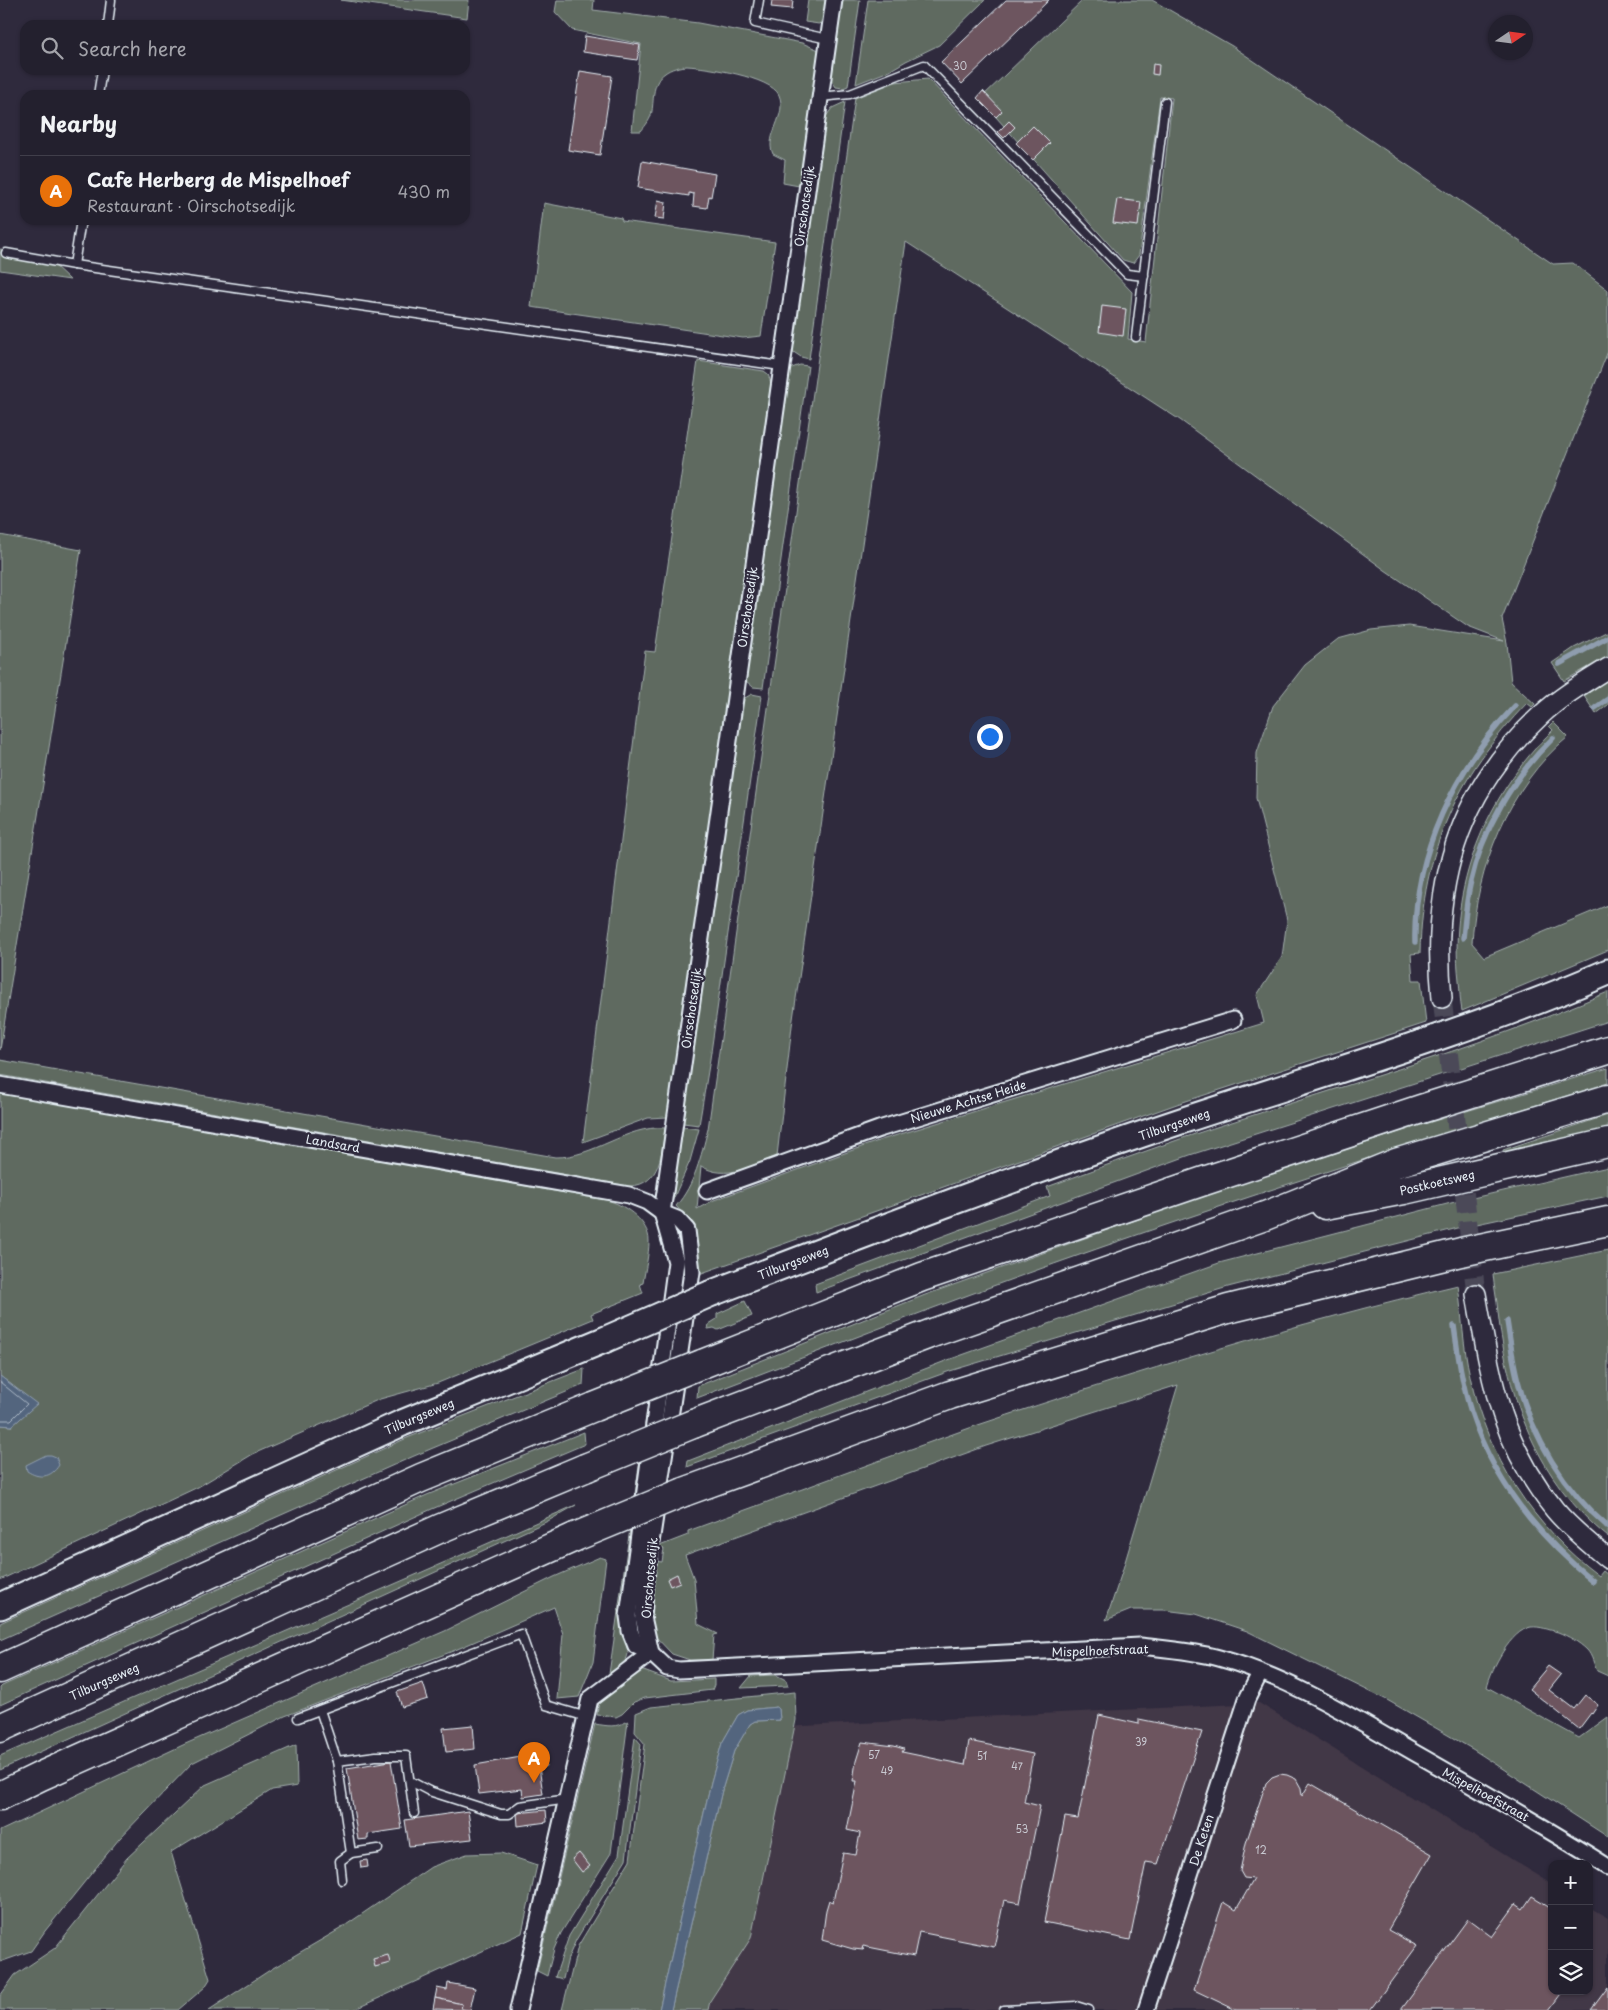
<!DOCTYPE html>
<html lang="en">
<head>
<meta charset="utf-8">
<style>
  :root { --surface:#23202e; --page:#2f2d3a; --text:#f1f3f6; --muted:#a3a3aa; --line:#403e4a; --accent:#8bbbb9 }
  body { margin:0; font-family:"Playpen Sans",sans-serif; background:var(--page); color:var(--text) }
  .controls { position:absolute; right:15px; bottom:15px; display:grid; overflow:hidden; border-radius:10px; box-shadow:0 1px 4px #0004 }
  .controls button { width:45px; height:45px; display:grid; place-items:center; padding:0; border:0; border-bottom:1px solid var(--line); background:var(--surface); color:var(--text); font:25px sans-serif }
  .compass { position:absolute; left:1488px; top:15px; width:45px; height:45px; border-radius:50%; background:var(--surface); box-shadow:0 1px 4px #0004; rotate:77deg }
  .you { position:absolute; left:989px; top:736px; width:18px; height:18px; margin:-12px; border:4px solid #fff; border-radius:50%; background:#1a73e8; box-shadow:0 0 0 8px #1a73e833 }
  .badge { display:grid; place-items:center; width:32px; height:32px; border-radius:50%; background:var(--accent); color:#fff; font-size:16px; font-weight:700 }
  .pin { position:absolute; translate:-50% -41px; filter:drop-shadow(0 1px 2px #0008) }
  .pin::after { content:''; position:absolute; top:26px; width:18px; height:15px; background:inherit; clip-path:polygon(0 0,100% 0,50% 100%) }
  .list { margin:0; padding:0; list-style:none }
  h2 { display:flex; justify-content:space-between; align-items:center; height:65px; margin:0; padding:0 20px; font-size:21px }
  h2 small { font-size:16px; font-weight:400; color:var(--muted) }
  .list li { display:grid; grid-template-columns:32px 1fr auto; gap:15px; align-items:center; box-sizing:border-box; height:70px; padding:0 20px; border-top:1px solid var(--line) }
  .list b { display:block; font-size:19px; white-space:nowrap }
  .list p { margin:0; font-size:16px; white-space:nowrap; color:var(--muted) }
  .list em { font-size:16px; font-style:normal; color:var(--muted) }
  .icon { flex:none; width:28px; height:28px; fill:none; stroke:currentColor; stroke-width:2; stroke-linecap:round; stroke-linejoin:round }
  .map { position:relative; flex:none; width:1608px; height:2010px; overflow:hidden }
  .search { position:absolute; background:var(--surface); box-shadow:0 1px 4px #0004; left:20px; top:20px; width:450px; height:55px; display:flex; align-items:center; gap:12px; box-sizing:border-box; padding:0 18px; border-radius:15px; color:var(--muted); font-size:19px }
  .panel { position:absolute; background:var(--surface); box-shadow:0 1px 4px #0004; left:20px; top:90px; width:450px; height:135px; border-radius:15px }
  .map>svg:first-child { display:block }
  .built { fill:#423747 }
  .green { fill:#5e6b60; stroke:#a3aeac; fill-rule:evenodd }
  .water { fill:#53657e; stroke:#8f9daf }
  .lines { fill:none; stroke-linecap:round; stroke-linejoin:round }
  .shore { stroke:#acb9c7; stroke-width:1 }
  .stream { stroke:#8f9daf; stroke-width:5.5 }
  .building { fill:#6d555f; stroke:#e8f1f8 }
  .tertiary-tunnel { stroke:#4b4859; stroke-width:19; stroke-dasharray:19 9; stroke-linecap:butt }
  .service-casing { stroke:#e8f1f8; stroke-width:11 }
  .minor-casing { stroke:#e8f1f8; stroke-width:19 }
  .tertiary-casing { stroke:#e8f1f8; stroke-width:22 }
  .trunk-casing { stroke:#e8f1f8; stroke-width:29 }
  .motorway-casing { stroke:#e8f1f8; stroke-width:31 }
  .service { stroke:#2f2a3d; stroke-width:8 }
  .minor { stroke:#2f2a3d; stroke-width:15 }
  .tertiary { stroke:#2f2a3d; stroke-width:19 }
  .trunk { stroke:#2f2a3d; stroke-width:25 }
  .motorway { stroke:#2f2a3d; stroke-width:28 }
  .trunk-bridge-casing { stroke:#e8f1f8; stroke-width:29; stroke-linecap:butt }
  .motorway-bridge-casing { stroke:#e8f1f8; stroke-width:31; stroke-linecap:butt }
  .trunk-bridge { stroke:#2f2a3d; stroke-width:25 }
  .motorway-bridge { stroke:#2f2a3d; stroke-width:28 }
  .labels { text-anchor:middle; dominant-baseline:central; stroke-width:4.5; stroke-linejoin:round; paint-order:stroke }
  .number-label { font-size:10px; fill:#c9cad2 }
  .street-label { font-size:12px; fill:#e8f1f8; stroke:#2f2a3d }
</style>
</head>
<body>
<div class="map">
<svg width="1608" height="2010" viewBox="0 0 1608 2010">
  <rect width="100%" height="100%" fill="#2f2a3d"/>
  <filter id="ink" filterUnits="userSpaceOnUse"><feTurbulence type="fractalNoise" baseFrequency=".02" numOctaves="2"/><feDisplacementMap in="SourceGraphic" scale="10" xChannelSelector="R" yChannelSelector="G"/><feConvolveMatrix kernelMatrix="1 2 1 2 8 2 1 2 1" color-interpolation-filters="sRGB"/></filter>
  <g filter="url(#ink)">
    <!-- built -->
    <polygon class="built" points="1259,1703 1552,1884 1552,1991 1589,1991 1589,1907 1608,1918 1608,2010 700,2010 764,1728"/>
    <!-- green -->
    <g class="green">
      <polygon points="341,0 469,0 467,18"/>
      <path d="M557 0H594L593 10 698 23 802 43 819 50 799 186 783 183 785 160 773 154C764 135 788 116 779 95 771 77 706 67 687 66 680 66 670 69 665 73 652 82 654 98 652 111 651 119 646 125 641 131H632L641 44 572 30 555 12Z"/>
      <polygon points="808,0 826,0 824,18 819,24 805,22"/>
      <polygon points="842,0 860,0 848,86 843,88 836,87 830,78"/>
      <polygon points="868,0 985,0 939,45 906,61 889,71 856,84"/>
      <path d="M1083 0H1152L1232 46 1553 264 1573 263 1608 290V351L1502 619 1507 643 1511 682 1535 704 1532 707 1527 703C1457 776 1422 851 1420 953L1411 954 1413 980H1421L1426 1023 1177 1104 699 1274 700 1266 698 1265C700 1242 692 1223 676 1206 695 1184 701 1156 708 1129L855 98 895 82 928 79 1132 292 1128 339 1146 342 1172 98 1160 97 1139 255 1133 263 1123 260 980 99ZM906 242 1180 420 1385 570 1468 627 1504 641 1409 626 1371 630 1338 639 1305 665 1273 706 1257 753 1256 798 1287 920 1282 957 1257 995 1264 1023 881 1140 714 1200 697 1209 701 1166C726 1181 751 1166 777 1156L792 1026Z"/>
      <polygon points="845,102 809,359 801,357 792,351 825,118 832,108"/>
      <polygon points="544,203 621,218 622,221 775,242 761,336 743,338 531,307"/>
      <polygon points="0,249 43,256 52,263 70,280 0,270"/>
      <polygon points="698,361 764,371 768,374 771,383 668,1117 648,1118 583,1142 645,651 655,652"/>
      <polygon points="800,365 808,366 763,688 753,687 745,680 789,369"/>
      <polygon points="0,535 81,550 0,1050"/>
      <polygon points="1608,631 1608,656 1564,681 1552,663 1574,648"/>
      <polygon points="1608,680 1608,705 1596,714 1584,696"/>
      <polygon points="752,694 762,696 710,1059 699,1125 683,1123 743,699"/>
      <path d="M1553 722 1568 737C1509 785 1476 869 1472 943L1484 957 1608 905V950L1462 1011C1460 1001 1460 991 1459 980 1448 887 1486 795 1553 730L1549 726Z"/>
      <path d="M1608 992V1021L1190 1155 816 1292 815 1284 1050 1196 1047 1187C1093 1170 1140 1153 1186 1137 1327 1090 1471 1051 1608 992Z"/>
      <path d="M0 1060 555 1157C594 1158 626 1125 665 1128 662 1151 661 1185 630 1186L0 1075Z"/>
      <path d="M1608 1068V1083C1380 1153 1152 1226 928 1310 850 1339 774 1369 697 1398L698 1386 925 1295 1203 1196 1424 1124Z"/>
      <path d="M0 1092 610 1201C626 1206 649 1222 649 1241 649 1255 645 1270 643 1283L640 1284 643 1293 591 1314 593 1319 438 1383 380 1399 253 1454 198 1487 0 1580V1425L12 1426 36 1404 0 1376Z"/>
      <polygon points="1608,1115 1608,1130 1504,1155 1503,1150"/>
      <polygon points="683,1127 699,1129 690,1161 672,1202"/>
      <polygon points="1608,1167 1608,1196 1458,1228 1228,1287 950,1371 687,1467 688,1461 948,1360 1219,1263 1451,1203"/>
      <path d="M1608 1250V1537C1537 1480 1508 1399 1498 1312 1497 1299 1494 1287 1493 1274Z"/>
      <path d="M669 1258 670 1263 622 1627C627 1656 637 1654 609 1674Z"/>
      <path d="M1458 1285C1462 1315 1463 1346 1470 1376 1487 1456 1533 1527 1599 1576L1603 1571 1608 1575V1676L1597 1671C1594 1665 1592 1655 1587 1650 1579 1642 1568 1636 1558 1632 1549 1630 1540 1626 1531 1627 1511 1630 1491 1669 1487 1687L1579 1738 1608 1717V1837L1474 1750 1387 1700 1247 1631 1196 1614 1164 1610H1131L1106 1620 1122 1572 1178 1385 986 1446 685 1555 694 1579 698 1624 718 1634 714 1635 712 1660H690L672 1654 653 1634 649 1617 655 1561 662 1562 664 1549 657 1547 688 1535V1531C785 1496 881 1459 978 1425 1136 1372 1296 1323 1458 1285Z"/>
      <polygon points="745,1301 752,1316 718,1330 714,1328 708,1329 709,1324 717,1319 717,1314"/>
      <polygon points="584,1369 583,1385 414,1456 0,1640 0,1623 407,1438"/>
      <polygon points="584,1432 585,1444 432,1509 0,1705 0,1688 2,1686 427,1495"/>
      <polygon points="576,1505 548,1521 0,1770 0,1756"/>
      <polygon points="600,1557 606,1559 593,1662 579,1697 557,1699 563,1634 554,1607 453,1651 285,1716 192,1763 119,1839 45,1931 31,1951 0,1962 0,1831 183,1745 445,1631 554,1577"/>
      <polygon points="641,1670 671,1681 714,1679 714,1685 712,1690 645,1698 634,1702 622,1714 616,1717 597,1715 599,1700"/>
      <polygon points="776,1675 786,1680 788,1686 741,1688 751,1676"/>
      <polygon points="795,1692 796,1720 751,1938 710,2001 708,2010 671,2010 722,1790 734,1751 750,1724 755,1721 780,1720 779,1709 777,1707 747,1710 738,1715 722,1743 711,1782 659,2010 562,2010 578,1946 630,1860 645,1744 635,1732 636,1713 651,1707"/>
      <path d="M628 1721 611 1853 561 1933 554 1949 547 1976 537 1971 595 1724C608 1726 616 1728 628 1721Z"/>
      <polygon points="635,1737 641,1744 626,1859 576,1940 568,1958 563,1979 555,1977 569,1936 619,1855"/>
      <polygon points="296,1745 297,1786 272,1790 171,1852 210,1979 205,1987 178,2010 0,2010 0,1996 15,1975 55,1948 127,1858 205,1785"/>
      <polygon points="501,1853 537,1865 522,1933 353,2010 209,2010 273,1968 340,1929 431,1867 467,1854"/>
    </g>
    <!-- water -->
    <g class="water">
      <polygon points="0,1376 37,1404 12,1426 0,1425"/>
      <path d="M46 1455H51L56 1457 59 1465C51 1478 39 1479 27 1471L26 1465Z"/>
      <polygon points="777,1707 779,1709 780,1720 755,1721 750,1724 734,1751 722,1790 671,2010 659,2010 711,1782 722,1743 738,1715 747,1710"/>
    </g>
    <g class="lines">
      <!-- shore -->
      <polyline class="shore" points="0,1382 27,1404 11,1420 0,1420"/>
      <!-- stream -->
      <g class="stream">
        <polyline points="1559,664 1608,637"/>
        <polyline points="1595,708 1608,699"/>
        <path d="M1463 938C1465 921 1466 902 1470 885 1482 830 1513 777 1553 738"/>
        <path d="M1415 942C1413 854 1455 768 1515 706"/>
        <path d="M1507 1321C1510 1341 1513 1362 1518 1381 1532 1437 1564 1490 1608 1527"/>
        <path d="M1454 1326C1458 1355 1462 1384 1471 1412 1493 1480 1539 1537 1593 1581"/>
      </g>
    </g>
    <!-- building -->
    <g class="building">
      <polygon points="772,0 793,0 792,9 771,7"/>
      <polygon points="1006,0 1049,0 962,84 941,62"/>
      <polygon points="585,36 640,45 637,60 583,52"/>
      <polygon points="1153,64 1159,65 1158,75 1152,74"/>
      <polygon points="580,71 612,76 600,155 568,150"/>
      <polygon points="983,91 1002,111 996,117 977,98"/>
      <polygon points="1009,121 1015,127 1004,138 998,132"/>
      <polygon points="1033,126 1050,143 1033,160 1016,143"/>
      <polygon points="642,161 715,174 711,197 709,196 707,208 693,206 694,194 689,193 689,196 638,188"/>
      <polygon points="1117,199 1141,202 1138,226 1113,223"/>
      <polygon points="658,200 666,202 664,219 655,218"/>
      <polygon points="1102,306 1126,309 1123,336 1099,332"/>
      <polygon points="677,1574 680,1582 670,1586 667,1579"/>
      <polygon points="1548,1666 1561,1675 1549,1690 1574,1709 1585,1695 1598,1705 1592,1714 1591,1713 1579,1729 1529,1689"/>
      <polygon points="423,1683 428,1699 402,1707 397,1692"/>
      <polygon points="1099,1715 1139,1724 1139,1719 1202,1732 1158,1864 1146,1862 1130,1940 1044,1922 1065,1817 1078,1819"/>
      <polygon points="473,1725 475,1749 446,1752 443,1728"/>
      <polygon points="969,1741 1033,1754 1024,1802 1040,1806 1020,1903 1004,1900 994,1947 919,1932 914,1956 863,1946 862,1949 864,1949 863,1950 853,1949 822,1940 826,1910 829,1900 833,1902 843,1853 856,1855 860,1833 847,1830 857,1781 853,1781 856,1761 862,1742 894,1746 904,1749 902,1752 965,1765"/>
      <polygon points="544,1753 546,1766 539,1767 543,1794 523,1797 522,1789 479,1794 475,1765"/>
      <polygon points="391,1761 402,1829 368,1834 368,1839 358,1840 347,1768"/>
      <polygon points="1280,1774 1287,1775 1296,1779 1301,1788 1302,1796 1310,1783 1432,1854 1388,1930 1417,1946 1370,2010 1236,2010 1194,1990 1223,1902 1236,1910 1254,1879 1244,1878 1240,1871 1246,1843 1266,1783 1272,1777"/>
      <polygon points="546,1810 547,1822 518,1826 517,1813"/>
      <polygon points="468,1811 472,1839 409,1846 405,1820"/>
      <polygon points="579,1853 590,1866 582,1872 572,1859"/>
      <polygon points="367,1860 368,1867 361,1868 360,1861"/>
      <polygon points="1532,1896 1552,1908 1552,1991 1563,1991 1549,2010 1401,2010 1468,1919 1492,1937 1516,1904 1523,1909"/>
      <polygon points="388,1955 390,1963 375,1967 373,1959"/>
      <polygon points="448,1983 475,1988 470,2010 461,2009 462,2004 435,1998 437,1988 447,1990"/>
      <polygon points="1608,1987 1608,2010 1591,2010"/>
      <polygon points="435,1998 462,2004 461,2009 464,2010 433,2009"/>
    </g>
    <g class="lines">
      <!-- tertiary-tunnel -->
      <polyline class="tertiary-tunnel" points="1442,998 1476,1294"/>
      <defs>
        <g id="service">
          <polyline points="759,0 755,23 828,39"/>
          <polyline points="108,25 111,0"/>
          <polyline points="98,95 102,70"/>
          <polyline points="820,97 850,94 924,65 1127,274 1144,276"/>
          <polyline points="6,253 74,265 781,366"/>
          <polyline points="74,265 81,220"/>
          <polyline points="1136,337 1165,102"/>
          <polyline points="320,1710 337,1761 351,1853 340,1861 342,1880"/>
          <polyline points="298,1718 521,1634 546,1705 587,1717"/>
          <polyline points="337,1761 376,1756 406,1756 414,1813"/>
          <polyline points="410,1781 429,1791 501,1814 509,1814 520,1806 568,1799"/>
          <polyline points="351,1853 378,1849"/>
          <polyline points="1004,2010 1076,2006 1089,2010"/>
        </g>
        <g id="minor">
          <path d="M834 0 662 1213 676 1262 628 1616 630 1631 636 1646 651 1653 667 1668 679 1670 1140 1646C1166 1649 1193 1651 1219 1658 1292 1678 1357 1720 1422 1757 1485 1793 1547 1828 1608 1867"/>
          <polyline points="0,1085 629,1195 647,1202 662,1213 677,1219 687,1230 692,1272 647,1569 643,1617 651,1653"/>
          <polyline points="707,1191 879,1129 1233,1020"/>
          <polyline points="518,2010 590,1699 651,1653"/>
          <polyline points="1146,2010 1247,1699 1260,1673"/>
        </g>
        <g id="tertiary">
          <path d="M1442 998C1431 887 1456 794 1540 716 1560 697 1584 683 1608 668"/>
          <path d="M1476 1294C1491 1377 1499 1441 1555 1510 1570 1528 1590 1544 1608 1559"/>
        </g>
        <g id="trunk">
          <path d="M712 1293C868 1233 1025 1173 1184 1120 1326 1073 1470 1032 1608 972"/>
          <polyline points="0,1606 402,1423 604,1340"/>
        </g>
        <g id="motorway">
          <polyline points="1325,1205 1404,1190 1608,1143"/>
          <polyline points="702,1364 922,1277 1201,1182 1421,1109 1608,1050"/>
          <polyline points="693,1424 935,1332 1265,1216 1396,1163 1608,1099"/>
          <polyline points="684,1492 950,1395 1228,1309 1461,1252 1608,1221"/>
          <polyline points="0,1669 421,1478 594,1407"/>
          <polyline points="0,1728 439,1529 585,1468"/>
          <polyline points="0,1796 41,1776 575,1537"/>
        </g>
      </defs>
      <!-- service casing -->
      <use href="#service" class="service-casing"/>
      <!-- minor casing -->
      <use href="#minor" class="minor-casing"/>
      <!-- tertiary casing -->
      <use href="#tertiary" class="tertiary-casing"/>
      <!-- trunk casing -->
      <use href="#trunk" class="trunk-casing"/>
      <!-- motorway casing -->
      <use href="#motorway" class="motorway-casing"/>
      <!-- service -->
      <use href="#service" class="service"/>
      <!-- minor -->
      <use href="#minor" class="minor"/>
      <!-- tertiary -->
      <use href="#tertiary" class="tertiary"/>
      <!-- trunk -->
      <use href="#trunk" class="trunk"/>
      <!-- motorway -->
      <use href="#motorway" class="motorway"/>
      <defs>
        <polyline id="trunk-bridge" points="604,1340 712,1293"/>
        <g id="motorway-bridge">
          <polyline points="594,1407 702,1364"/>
          <polyline points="585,1468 693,1424"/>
          <polyline points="575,1537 684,1492"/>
        </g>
      </defs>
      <!-- trunk-bridge casing -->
      <use href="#trunk-bridge" class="trunk-bridge-casing"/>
      <!-- motorway-bridge casing -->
      <use href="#motorway-bridge" class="motorway-bridge-casing"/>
      <!-- trunk-bridge -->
      <use href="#trunk-bridge" class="trunk-bridge"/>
      <!-- motorway-bridge -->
      <use href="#motorway-bridge" class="motorway-bridge"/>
    </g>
  </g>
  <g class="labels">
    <!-- number labels -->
    <g class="number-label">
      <text x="960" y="65">30</text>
      <text x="1141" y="1741">39</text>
      <text x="874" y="1754">57</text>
      <text x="982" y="1755">51</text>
      <text x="1017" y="1765">47</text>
      <text x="887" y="1770">49</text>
      <text x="1022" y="1828">53</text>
      <text x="1261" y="1849">12</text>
    </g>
    <!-- street labels -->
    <g class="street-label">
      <text transform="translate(804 206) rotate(-82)">Oirschotsedijk</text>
      <text transform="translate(747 607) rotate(-82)">Oirschotsedijk</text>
      <text transform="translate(691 1008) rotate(-82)">Oirschotsedijk</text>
      <text transform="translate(968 1101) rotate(-17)">Nieuwe Achtse Heide</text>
      <text transform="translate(1174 1124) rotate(-19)">Tilburgseweg</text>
      <text transform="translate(333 1143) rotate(10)">Landsard</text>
      <text transform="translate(1437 1182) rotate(-13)">Postkoetsweg</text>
      <text transform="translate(793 1262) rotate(-21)">Tilburgseweg</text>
      <text transform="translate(419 1416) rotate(-23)">Tilburgseweg</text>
      <text transform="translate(649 1578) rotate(-85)">Oirschotsedijk</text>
      <text transform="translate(1100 1650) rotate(-2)">Mispelhoefstraat</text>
      <text transform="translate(104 1681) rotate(-24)">Tilburgseweg</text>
      <text transform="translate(1486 1794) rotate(29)">Mispelhoefstraat</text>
      <text transform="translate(1201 1840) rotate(-72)">De Keten</text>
    </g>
  </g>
</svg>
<div class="controls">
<button>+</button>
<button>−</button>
<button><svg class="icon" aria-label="layers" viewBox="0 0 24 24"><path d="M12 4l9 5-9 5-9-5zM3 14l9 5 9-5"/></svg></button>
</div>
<svg class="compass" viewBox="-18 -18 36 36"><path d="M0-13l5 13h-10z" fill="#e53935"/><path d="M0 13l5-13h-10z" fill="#a3a3aa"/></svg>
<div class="you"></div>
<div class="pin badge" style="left:534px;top:1783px;background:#e8710a">A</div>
<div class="search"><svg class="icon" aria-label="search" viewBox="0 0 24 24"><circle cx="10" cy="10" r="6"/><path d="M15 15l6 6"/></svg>Search here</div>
<section class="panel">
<h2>Nearby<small></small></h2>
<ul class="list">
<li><span class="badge" style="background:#e8710a">A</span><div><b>Cafe Herberg de Mispelhoef</b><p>Restaurant · Oirschotsedijk</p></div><em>430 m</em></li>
</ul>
</section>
</div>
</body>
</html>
